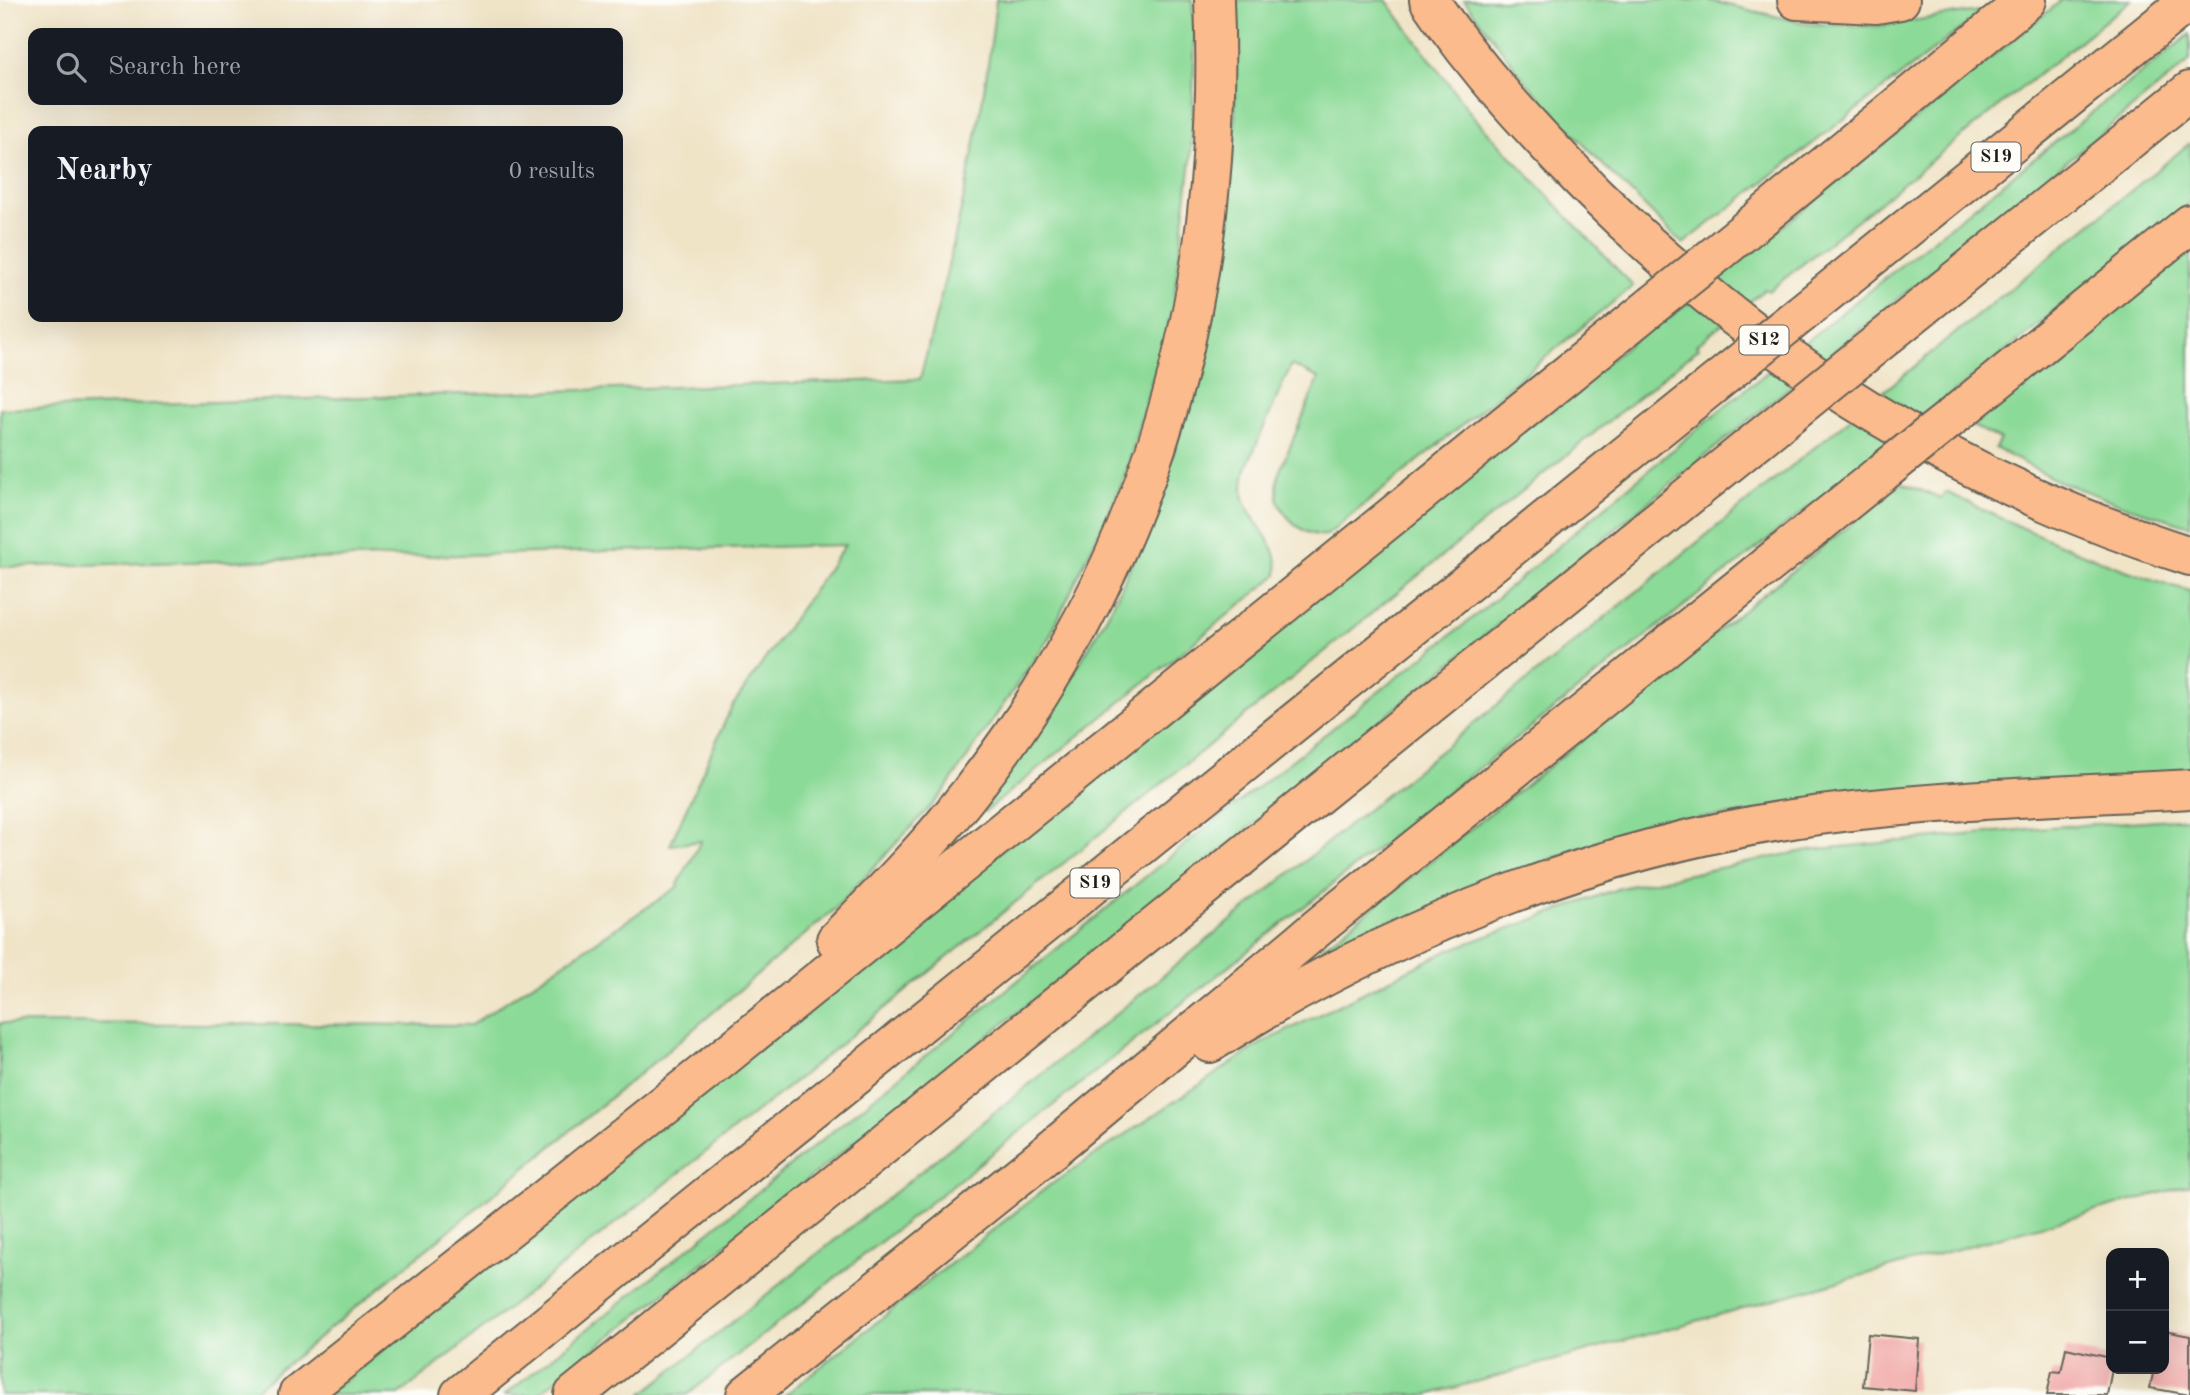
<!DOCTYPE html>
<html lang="en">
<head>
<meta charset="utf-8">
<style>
  :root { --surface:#171b24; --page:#20242c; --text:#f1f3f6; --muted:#9ea1a6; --line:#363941 }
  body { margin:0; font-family:"Old Standard TT",serif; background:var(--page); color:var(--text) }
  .controls { position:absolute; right:21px; bottom:21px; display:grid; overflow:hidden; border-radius:14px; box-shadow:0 7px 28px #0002 }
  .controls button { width:63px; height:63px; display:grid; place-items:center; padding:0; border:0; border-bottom:2px solid var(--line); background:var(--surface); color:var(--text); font:35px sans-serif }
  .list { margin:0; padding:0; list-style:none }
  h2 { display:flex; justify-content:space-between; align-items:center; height:91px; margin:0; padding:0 28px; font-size:30px }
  h2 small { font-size:23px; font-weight:400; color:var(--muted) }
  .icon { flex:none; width:38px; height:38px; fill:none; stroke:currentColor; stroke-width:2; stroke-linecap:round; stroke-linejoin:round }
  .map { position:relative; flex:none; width:2190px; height:1395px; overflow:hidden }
  .search { position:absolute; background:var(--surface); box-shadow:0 7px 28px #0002; left:28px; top:28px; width:595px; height:77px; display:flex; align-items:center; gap:18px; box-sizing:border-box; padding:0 24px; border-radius:14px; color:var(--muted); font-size:26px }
  .panel { position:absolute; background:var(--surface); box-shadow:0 7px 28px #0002; left:28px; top:126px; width:595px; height:196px; border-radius:14px }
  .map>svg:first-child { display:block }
  .green { fill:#8cda98; stroke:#547b5a; stroke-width:2 }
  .building { fill:#efa3a2 }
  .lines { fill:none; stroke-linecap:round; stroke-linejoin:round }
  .highway-casing { stroke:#666258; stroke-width:42 }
  .highway { stroke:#fbbb8c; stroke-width:38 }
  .highway-bridge-casing { stroke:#666258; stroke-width:42; stroke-linecap:butt }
  .highway-bridge { stroke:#fbbb8c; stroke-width:38 }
  .labels { text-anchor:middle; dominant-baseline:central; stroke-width:5; stroke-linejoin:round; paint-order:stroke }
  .shield { fill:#fdfcf7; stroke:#605f5e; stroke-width:2 }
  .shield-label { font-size:18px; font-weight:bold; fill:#1c1c1c }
</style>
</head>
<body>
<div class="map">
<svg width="2190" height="1395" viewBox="0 0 2190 1395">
  <rect width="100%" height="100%" fill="#fdfcf7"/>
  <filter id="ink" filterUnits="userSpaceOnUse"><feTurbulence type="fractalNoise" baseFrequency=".0143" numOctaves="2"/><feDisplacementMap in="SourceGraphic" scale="14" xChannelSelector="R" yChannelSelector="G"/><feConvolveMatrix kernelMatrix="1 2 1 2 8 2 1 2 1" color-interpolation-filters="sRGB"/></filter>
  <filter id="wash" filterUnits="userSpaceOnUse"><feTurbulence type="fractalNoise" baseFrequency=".00686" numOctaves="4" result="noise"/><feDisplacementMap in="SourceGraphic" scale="28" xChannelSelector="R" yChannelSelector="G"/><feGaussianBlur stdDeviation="1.57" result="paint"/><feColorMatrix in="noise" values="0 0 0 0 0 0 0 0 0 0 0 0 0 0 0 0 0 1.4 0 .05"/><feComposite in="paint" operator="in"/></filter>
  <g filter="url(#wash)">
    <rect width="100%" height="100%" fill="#f0e4c7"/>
    <!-- green -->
    <g class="green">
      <path d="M996 0H1192L1195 35 1191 160 1173 307 1124 479 1049 638 943 793 835 909 671 1048 249 1395H0V1023L471 1025 676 888 701 841 670 845 731 708 845 545 0 567V409L920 379C952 254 983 129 996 0Z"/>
      <path d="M1232 0H1386L1473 116 1633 286 1327 535C1307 538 1287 521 1279 503 1276 494 1277 485 1278 475L1319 378 1291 365 1246 468C1243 480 1241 495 1247 506 1258 531 1281 546 1277 575L985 812 982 808C1027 745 1072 680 1109 612 1122 589 1131 564 1141 539 1211 373 1247 180 1232 0Z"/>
      <polygon points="1464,0 1707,0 1808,24 1877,26 1985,10 1683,244 1603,165 1527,83"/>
      <polygon points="2062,0 2131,0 1769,291 1765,289 1696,345 1699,348 1679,364 784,1090 399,1395 326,1395 1664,316 1668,319"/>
      <polygon points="2190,34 2190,61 1213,857 537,1395 505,1395 689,1248 1192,839 1480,612 1720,410"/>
      <polygon points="2190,143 2190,203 1986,367 687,1395 641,1395 1000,1108"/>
      <polygon points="2190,251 2190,526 2128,507 2058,481 1995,448 2000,439 1972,426"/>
      <path d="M1902 483 1941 498 1946 492C2025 530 2106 567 2190 591V773L1699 818 1570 852 1458 895 1359 943 1321 949Z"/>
      <polygon points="2190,818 2190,1185 1428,1395 785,1395 1046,1188 1260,1044 1449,950 1620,888 1809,850 2050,827"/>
    </g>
    <g id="blocks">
      <!-- building -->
      <g class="building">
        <polygon points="2164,1331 2190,1336 2190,1395 2150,1388 2154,1369 2164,1369"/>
        <polygon points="1868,1334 1919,1339 1915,1391 1863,1386"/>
        <polygon points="2066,1348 2111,1358 2112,1369 2107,1395 2047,1395 2052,1371 2061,1372"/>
      </g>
    </g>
  </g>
  <g filter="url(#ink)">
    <use href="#blocks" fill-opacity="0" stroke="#666258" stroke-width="2"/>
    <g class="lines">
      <defs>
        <g id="highway">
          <path d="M1429 0C1477 71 1534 132 1594 193 1765 362 1960 483 2190 556"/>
          <polyline points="1797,0 1876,4 1900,0"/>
          <polyline points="1719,252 2027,0"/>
          <polyline points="1802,313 2190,0"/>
          <polyline points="1863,355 2190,91"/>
          <polyline points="1957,413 2190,224"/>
          <path d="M836 940C875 900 915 860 951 816 1147 579 1227 305 1214 0"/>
          <path d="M1210 1043C1391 928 1607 843 1820 815 1943 799 2067 796 2190 789"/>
          <polyline points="298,1395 719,1061 1653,305"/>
          <polyline points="460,1395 1730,371"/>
          <polyline points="574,1395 1790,414"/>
          <polyline points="746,1395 1038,1161 1322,924 1883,472"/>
        </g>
      </defs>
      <!-- highway casing -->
      <use href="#highway" class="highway-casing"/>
      <!-- highway -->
      <use href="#highway" class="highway"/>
      <defs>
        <g id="highway-bridge">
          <polyline points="1653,305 1719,252"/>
          <polyline points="1730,371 1802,313"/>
          <polyline points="1790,414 1863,355"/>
          <polyline points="1883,472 1957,413"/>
        </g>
      </defs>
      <!-- highway-bridge casing -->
      <use href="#highway-bridge" class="highway-bridge-casing"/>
      <!-- highway-bridge -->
      <use href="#highway-bridge" class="highway-bridge"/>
    </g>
  </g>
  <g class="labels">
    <!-- shield labels -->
    <g class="shield">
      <rect x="1971.5" y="142.5" width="49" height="29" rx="5"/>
      <rect x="1739.5" y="325.5" width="49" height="29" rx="5"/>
      <rect x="1070.5" y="868.5" width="49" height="29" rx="5"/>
    </g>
    <g class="shield-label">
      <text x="1996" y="157">S19</text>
      <text x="1764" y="340">S12</text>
      <text x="1095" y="883">S19</text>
    </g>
  </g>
</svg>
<div class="controls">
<button>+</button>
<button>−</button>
</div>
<div class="search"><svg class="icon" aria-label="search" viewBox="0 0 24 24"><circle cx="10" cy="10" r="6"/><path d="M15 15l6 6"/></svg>Search here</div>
<section class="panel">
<h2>Nearby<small>0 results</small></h2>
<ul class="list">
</ul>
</section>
</div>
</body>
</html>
